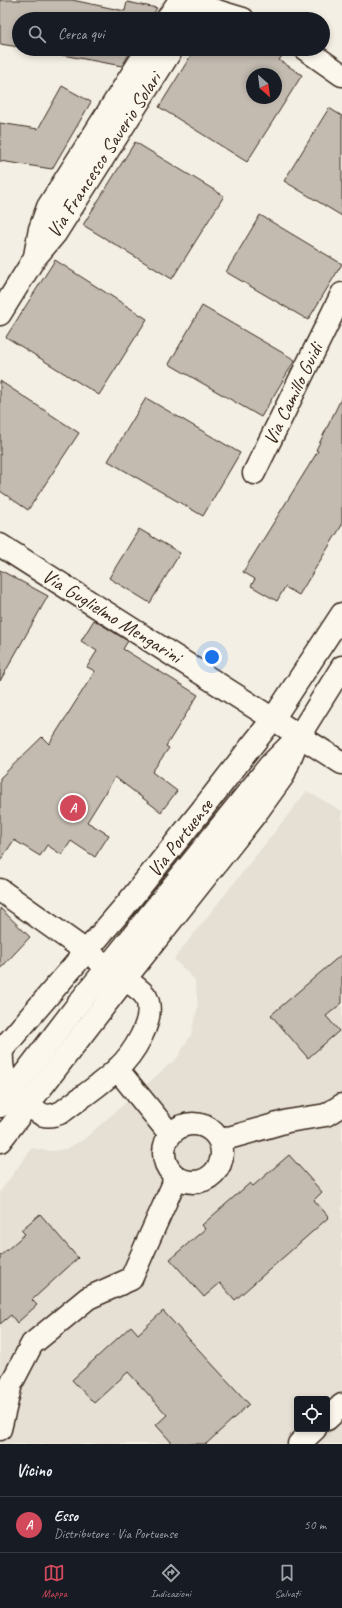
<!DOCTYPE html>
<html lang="it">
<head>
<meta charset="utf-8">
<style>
  :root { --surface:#171b24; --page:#242831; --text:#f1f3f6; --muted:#9ea1a6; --line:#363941; --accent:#d1495b }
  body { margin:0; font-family:Caveat,sans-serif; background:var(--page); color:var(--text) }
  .controls { position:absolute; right:12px; bottom:12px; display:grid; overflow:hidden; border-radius:4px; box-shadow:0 2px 6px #0003 }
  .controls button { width:36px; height:36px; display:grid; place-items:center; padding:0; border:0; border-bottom:1px solid var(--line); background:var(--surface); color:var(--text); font:20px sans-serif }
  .compass { position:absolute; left:246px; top:68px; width:36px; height:36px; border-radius:50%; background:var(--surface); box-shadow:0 2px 6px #0003; rotate:152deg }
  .you { position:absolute; left:212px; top:657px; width:14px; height:14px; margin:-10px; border:3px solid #fff; border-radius:50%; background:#1a73e8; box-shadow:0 0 0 6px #1a73e833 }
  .badge { display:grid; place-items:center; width:26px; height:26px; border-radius:50%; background:var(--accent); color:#fff; font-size:13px; font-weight:700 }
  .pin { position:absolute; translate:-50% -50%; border:2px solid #fff; box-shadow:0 1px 4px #0006 }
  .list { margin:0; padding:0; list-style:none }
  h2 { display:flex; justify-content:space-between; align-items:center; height:52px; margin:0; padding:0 16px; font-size:17px }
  h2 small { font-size:13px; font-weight:400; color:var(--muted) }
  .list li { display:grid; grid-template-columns:26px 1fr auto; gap:12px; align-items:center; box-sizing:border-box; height:56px; padding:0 16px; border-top:1px solid var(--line) }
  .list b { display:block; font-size:15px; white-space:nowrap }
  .list p { margin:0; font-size:13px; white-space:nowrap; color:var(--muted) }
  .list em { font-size:13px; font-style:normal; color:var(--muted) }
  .icon { flex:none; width:22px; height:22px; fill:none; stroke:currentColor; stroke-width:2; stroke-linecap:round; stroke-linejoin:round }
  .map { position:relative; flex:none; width:342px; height:1444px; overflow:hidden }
  .search { position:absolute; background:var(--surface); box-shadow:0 2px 6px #0003; left:12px; right:12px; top:12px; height:44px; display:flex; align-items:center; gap:10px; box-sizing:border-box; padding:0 14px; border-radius:22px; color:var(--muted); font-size:15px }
  .sheet { height:108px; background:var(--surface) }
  nav { display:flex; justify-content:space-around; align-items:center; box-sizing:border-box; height:56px; border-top:1px solid var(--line); background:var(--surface); font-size:11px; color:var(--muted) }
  nav a { display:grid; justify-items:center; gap:2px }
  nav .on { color:var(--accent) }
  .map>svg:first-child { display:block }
  .built { fill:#e5dfd4; fill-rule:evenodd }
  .building { fill:#c3bbb0; stroke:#3b2a1e; fill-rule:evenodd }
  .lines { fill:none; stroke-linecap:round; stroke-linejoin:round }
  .minor-casing { stroke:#3b2a1e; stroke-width:25 }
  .major-casing { stroke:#3b2a1e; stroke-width:25 }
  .minor { stroke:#fbf7ec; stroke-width:22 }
  .major { stroke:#fbf7ec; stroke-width:22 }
  .labels { text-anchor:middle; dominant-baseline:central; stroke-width:3; stroke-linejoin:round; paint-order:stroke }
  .street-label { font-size:20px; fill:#3b2a1e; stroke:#fbf7ec }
</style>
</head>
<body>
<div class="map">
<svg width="342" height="1444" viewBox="0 0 342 1444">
  <rect width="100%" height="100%" fill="#f3efe4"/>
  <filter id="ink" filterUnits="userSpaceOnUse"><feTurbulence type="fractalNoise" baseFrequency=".025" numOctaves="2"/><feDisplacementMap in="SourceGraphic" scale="8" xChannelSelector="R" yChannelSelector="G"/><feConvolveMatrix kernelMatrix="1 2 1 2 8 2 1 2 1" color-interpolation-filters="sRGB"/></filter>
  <g filter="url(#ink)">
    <!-- built -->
    <path class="built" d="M307 791 342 811V1444H0V1192L32 1148 42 1150 53 1151 66 1149 83 1140 177 1058 191 1035 198 1006 195 980 174 959ZM297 1399H327V1429H297Z"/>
    <!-- building -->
    <g class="building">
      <polygon points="0,0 72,0 125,11 127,2 157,8 150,19 19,19 19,47 0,44"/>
      <polygon points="30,49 132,49 122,66"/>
      <path d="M195 49H287L279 60 302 75 247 162 159 107ZM252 74H276V98H252Z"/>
      <polygon points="62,86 91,102 52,169 0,161 0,123 38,129"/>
      <polygon points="329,108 342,116 342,216 284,181"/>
      <polygon points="135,142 224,196 172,279 83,225"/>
      <polygon points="260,215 342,264 308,320 226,272"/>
      <polygon points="55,260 147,319 99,395 6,337"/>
      <polygon points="202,306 295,360 261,417 169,364"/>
      <polygon points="0,381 79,433 28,510 0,491"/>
      <polygon points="342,397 342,525 299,595 285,587 277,601 251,586 255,579 243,572 318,451 316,450"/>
      <polygon points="146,398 240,453 203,516 108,461"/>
      <polygon points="139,529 180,553 150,603 109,578"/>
      <polygon points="0,570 48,596 0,681"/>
      <polygon points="94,620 128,641 123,649 198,695 166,746 169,748 152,772 177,791 161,812 115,777 87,822 109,835 95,857 71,841 62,855 47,845 40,856 14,840 0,861 0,778 42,737 49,744 95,671 87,667 97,651 81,641"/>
      <polygon points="0,908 30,937 0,969"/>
      <polygon points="342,954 342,1003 326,1016 339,1031 308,1058 271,1015"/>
      <polygon points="289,1155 322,1192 314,1200 329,1217 235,1300 220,1283 204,1297 170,1259 205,1229 202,1225 250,1183 253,1186"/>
      <polygon points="40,1214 78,1258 32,1300 37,1305 17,1323 11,1315 0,1324 0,1256 25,1234 21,1230"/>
      <polygon points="163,1311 249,1404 206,1444 173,1444 156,1425 167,1415 128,1372 94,1403 72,1380 131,1326 138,1334"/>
    </g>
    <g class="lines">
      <defs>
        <g id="minor">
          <polyline points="180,0 243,19"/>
          <polyline points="167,19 180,0"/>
          <polyline points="305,49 342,75"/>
          <polyline points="35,256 40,229 48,207 148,49"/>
          <polyline points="0,314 34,259 55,234 172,49"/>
          <polyline points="254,473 342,294"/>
          <polyline points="0,545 342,763"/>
          <path d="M0 890 125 979C131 984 142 990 146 997 157 1019 132 1056 116 1070 99 1086 80 1098 62 1112 45 1120 39 1114 27 1103 22 1099 16 1095 12 1091 3 1080 1 1063 2 1050"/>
          <polyline points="117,1069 170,1134"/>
          <polyline points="0,1106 82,999 270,765 299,736"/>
          <circle cx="193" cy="1153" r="29"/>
          <polyline points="219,1139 225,1139 288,1121 326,1115 342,1105"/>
          <polyline points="327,1419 342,1405"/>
          <polyline points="0,1429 11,1384 32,1344 88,1298 131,1279 173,1185 174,1175"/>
          <polyline points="299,1444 315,1429"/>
        </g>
        <g id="major">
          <polyline points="0,1052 125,906 201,811 249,749 273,719 342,614"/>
          <polyline points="0,1141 125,979 257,812 283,776 299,736 342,667"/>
        </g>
      </defs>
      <!-- minor casing -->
      <use href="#minor" class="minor-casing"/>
      <!-- major casing -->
      <use href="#major" class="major-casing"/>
      <!-- minor -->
      <use href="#minor" class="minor"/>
      <!-- major -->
      <use href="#major" class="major"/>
    </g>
  </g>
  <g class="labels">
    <!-- street labels -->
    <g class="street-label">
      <text transform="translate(104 155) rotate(-57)">Via Francesco Saverio Solari</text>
      <text transform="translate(293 394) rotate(-64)">Via Camillo Guidi</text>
      <text transform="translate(112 616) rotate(32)">Via Guglielmo Mengarini</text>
      <text transform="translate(180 838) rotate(-52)">Via Portuense</text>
    </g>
  </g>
</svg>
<div class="controls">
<button><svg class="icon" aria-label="locate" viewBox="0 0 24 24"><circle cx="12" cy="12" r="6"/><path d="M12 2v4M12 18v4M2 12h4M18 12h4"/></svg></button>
</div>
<svg class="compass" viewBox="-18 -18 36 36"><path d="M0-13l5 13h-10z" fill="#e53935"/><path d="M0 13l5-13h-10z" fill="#9ea1a6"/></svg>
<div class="you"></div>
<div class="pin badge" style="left:73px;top:808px">A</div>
<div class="search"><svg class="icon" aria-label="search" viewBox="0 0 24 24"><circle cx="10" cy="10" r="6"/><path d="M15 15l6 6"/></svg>Cerca qui</div>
</div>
<section class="sheet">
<h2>Vicino<small></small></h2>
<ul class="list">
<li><span class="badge">A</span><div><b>Esso</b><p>Distributore · Via Portuense</p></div><em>50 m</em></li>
</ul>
</section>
<nav>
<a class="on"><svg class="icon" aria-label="map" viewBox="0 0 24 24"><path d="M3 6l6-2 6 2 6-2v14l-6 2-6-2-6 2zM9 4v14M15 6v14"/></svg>Mappa</a>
<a><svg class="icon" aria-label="directions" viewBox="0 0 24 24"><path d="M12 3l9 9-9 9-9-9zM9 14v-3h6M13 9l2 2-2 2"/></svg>Indicazioni</a>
<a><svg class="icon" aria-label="saved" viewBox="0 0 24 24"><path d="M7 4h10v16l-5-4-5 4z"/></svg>Salvati</a>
</nav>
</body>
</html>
